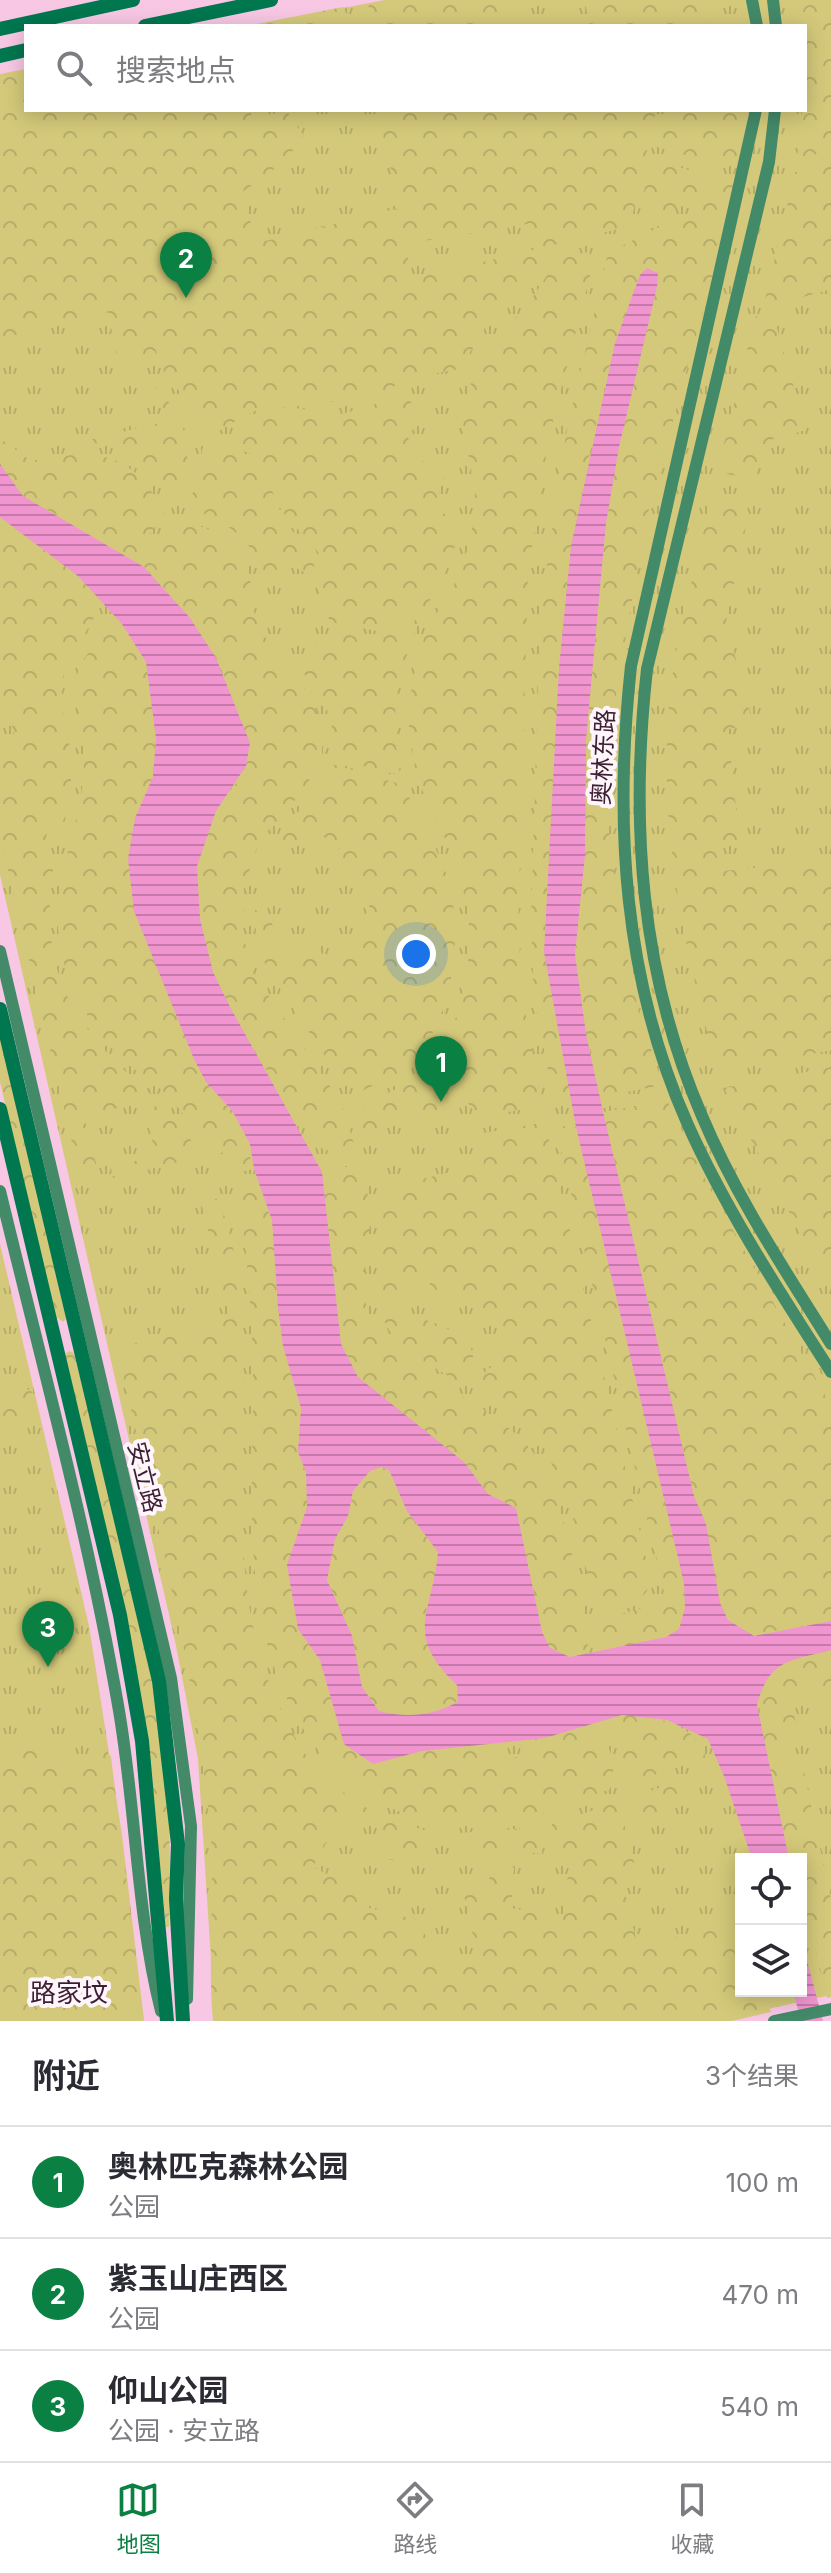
<!DOCTYPE html>
<html lang="zh">
<head>
<meta charset="utf-8">
<style>
  :root { --surface:#fff; --page:#f2f2f3; --text:#2b2b33; --muted:#7c7c81; --line:#e1e1e2; --accent:#0b8043 }
  body { margin:0; font-family:Inter,"Noto Sans SC",sans-serif; background:var(--page); color:var(--text) }
  .controls { position:absolute; right:24px; bottom:24px; display:grid; overflow:hidden; border-radius:0px; box-shadow:0 4px 20px #0003 }
  .controls button { width:72px; height:72px; display:grid; place-items:center; padding:0; border:0; border-bottom:2px solid var(--line); background:var(--surface); color:var(--text); font:40px sans-serif }
  .you { position:absolute; left:416px; top:954px; width:28px; height:28px; margin:-20px; border:6px solid #fff; border-radius:50%; background:#1a73e8; box-shadow:0 0 0 12px #1a73e833 }
  .badge { display:grid; place-items:center; width:52px; height:52px; border-radius:50%; background:var(--accent); color:#fff; font-size:26px; font-weight:700 }
  .pin { position:absolute; translate:-50% -66px; filter:drop-shadow(0 2px 4px #0008) }
  .pin::after { content:''; position:absolute; top:42px; width:28px; height:24px; background:inherit; clip-path:polygon(0 0,100% 0,50% 100%) }
  .list { margin:0; padding:0; list-style:none }
  h2 { display:flex; justify-content:space-between; align-items:center; height:104px; margin:0; padding:0 32px; font-size:34px }
  h2 small { font-size:26px; font-weight:400; color:var(--muted) }
  .list li { display:grid; grid-template-columns:52px 1fr auto; gap:24px; align-items:center; box-sizing:border-box; height:112px; padding:0 32px; border-top:2px solid var(--line) }
  .list b { display:block; font-size:30px; white-space:nowrap }
  .list p { margin:0; font-size:26px; white-space:nowrap; color:var(--muted) }
  .list em { font-size:26px; font-style:normal; color:var(--muted) }
  .icon { flex:none; width:44px; height:44px; fill:none; stroke:currentColor; stroke-width:2; stroke-linecap:round; stroke-linejoin:round }
  .map { position:relative; flex:none; width:831px; height:2021px; overflow:hidden }
  .search { position:absolute; background:var(--surface); box-shadow:0 4px 20px #0003; left:24px; right:24px; top:24px; height:88px; display:flex; align-items:center; gap:20px; box-sizing:border-box; padding:0 28px; border-radius:0px; color:var(--muted); font-size:30px }
  .sheet { height:440px; background:var(--surface) }
  nav { display:flex; justify-content:space-around; align-items:center; box-sizing:border-box; height:112px; border-top:2px solid var(--line); background:var(--surface); font-size:22px; color:var(--muted) }
  nav a { display:grid; justify-items:center; gap:4px }
  nav .on { color:var(--accent) }
  .map>svg:first-child { display:block }
  .grass { fill:url(#grass-tufts); fill-rule:evenodd }
  .forest { fill:url(#forest-crowns); fill-rule:evenodd }
  .water { fill:url(#water-rules); fill-rule:evenodd }
  .lines { fill:none; stroke-linecap:round; stroke-linejoin:round }
  .secondary { stroke:#438a69; stroke-width:12 }
  .primary { stroke:#00774f; stroke-width:14 }
  .labels { text-anchor:middle; dominant-baseline:central; stroke-width:8; stroke-linejoin:round; paint-order:stroke }
  .street-label { font-size:24px; fill:#3c1e32; stroke:#fef6fb }
  .neighbourhood-label { font-size:26px; fill:#3c1e32; stroke:#fef6fb }
</style>
</head>
<body>
<div class="map">
<svg width="831" height="2021" viewBox="0 0 831 2021">
  <defs>
    <pattern id="grass-tufts" width="24" height="20" patternUnits="userSpaceOnUse" patternTransform="scale(2)"><rect width="24" height="20" fill="#d4c97a"/><path d="M3 7l-1-3M5 7V3M7 7l1-3M15 17l-1-3M17 17v-4M19 17l1-3" fill="none" stroke="#b7ac6a"/></pattern>
    <pattern id="forest-crowns" width="20" height="18" patternUnits="userSpaceOnUse" patternTransform="scale(2)"><rect width="20" height="18" fill="#d4c97a"/><path d="M2 6a3 3 0 1 1 6 0M12 15a3 3 0 1 1 6 0" fill="none" stroke="#b7ac6a"/></pattern>
    <pattern id="water-rules" width="6" height="5" patternUnits="userSpaceOnUse" patternTransform="scale(2)"><rect width="6" height="5" fill="#f095cf"/><path d="M0 2.5h6" fill="none" stroke="#c479a9"/></pattern>
  </defs>
  <rect width="100%" height="100%" fill="#f7c7e4"/>
  <!-- grass -->
  <g class="grass">
    <path d="M385 0H831V1995L713 2021H215L198 1759 175 1641 0 875V74L26 69V110H805V26H250ZM741 1859H801V1991H741Z"/>
    <polygon points="0,1244 89,1626 122,1835 144,2021 0,2021"/>
  </g>
  <!-- forest -->
  <g class="forest">
    <polygon points="389,0 536,0 472,26 374,26 365,21 369,4"/>
    <polygon points="611,0 727,0 705,26 590,26 585,3"/>
    <path d="M799 0H831V150L797 159C804 104 808 54 799 0Z"/>
    <polygon points="343,7 350,21 343,26 247,26"/>
    <path d="M26 70V110H250L253 121 269 118 278 110H286L304 136 285 161 241 193 257 243 400 208 377 110H656L630 226 550 246 531 287 486 326 460 369 414 377 369 398 334 402 298 395 271 402 204 439 190 404 165 374 155 351 118 362 108 312 0 339V76ZM532 223 537 249 412 279 405 244Z"/>
    <polygon points="665,110 745,110 737,164 709,162 654,146"/>
    <polygon points="651,158 707,176 735,177 728,217 680,206 637,226"/>
    <polygon points="831,162 831,297 828,290 763,308 795,172"/>
    <polygon points="688,218 725,229 644,528 611,725 609,832 622,929 638,1010 663,1085 605,1096 586,1035 575,954 585,855 586,739 606,523 619,447 657,287 647,268 640,275 615,343 595,428 571,546 559,668 544,952 572,1102 554,1105 534,994 531,924 540,613 566,434 608,253 671,221"/>
    <polygon points="589,252 592,268 549,437 528,572 518,929 524,1005 542,1106 479,1117 435,1063 458,1013 468,965 469,914 456,862 416,776 408,718 413,678 427,628 452,590 471,540 475,493 463,423 472,378 496,338 527,306 559,257"/>
    <polygon points="772,310 806,430 767,441 753,479 717,472 756,316"/>
    <path d="M155 382C186 428 198 442 177 498 144 457 138 452 85 441L164 422Z"/>
    <path d="M403 391 423 419 407 436 426 465 444 478 437 497 448 522 458 527C456 558 439 586 422 613L406 611 377 631 330 622 316 581 325 560 282 511 279 491 268 480 266 469 251 454 220 441 260 415 286 407 341 414 371 406Z"/>
    <path d="M0 438 31 461C95 449 133 449 164 514L132 558 23 496 0 464Z"/>
    <path d="M213 443 242 455 271 488 285 523 311 551 315 563 312 576 284 562 280 578 262 571C250 534 221 520 186 506L199 481 202 449Z"/>
    <path d="M710 505 749 512 726 622 753 725 728 729 739 839 723 844 724 871 831 859V1050L718 1073C680 934 650 792 677 647 686 599 699 552 710 505Z"/>
    <path d="M0 517 78 576 103 602 65 668 61 700 72 758 70 799 64 824 50 821 41 859 54 863C36 973 74 1029 155 1098L84 1117 99 1175 81 1181 0 835V745L16 740 0 682Z"/>
    <path d="M172 527H203L236 543 248 564 254 612 269 645 308 693 322 725V759L302 792 259 841 244 887 243 935 253 973 342 1104 354 1144 324 1151C276 1081 209 1004 200 917 196 880 199 845 216 811 224 795 241 782 246 765 258 732 211 643 189 616 175 599 159 583 144 567Z"/>
    <path d="M419 620C397 681 389 709 400 774 377 773 359 763 336 757 332 714 326 697 296 665 314 644 322 627 350 635 358 638 366 641 375 640 393 636 397 622 419 620Z"/>
    <path d="M122 624 146 662 156 738 153 777 135 818 134 911 194 1059C210 1089 234 1114 250 1144L248 1151 254 1169 230 1174 225 1152 208 1155C195 1132 182 1109 163 1091 149 1079 133 1070 120 1057 87 1023 61 977 58 928 55 870 84 819 84 761 85 690 50 674 122 624Z"/>
    <path d="M332 764 403 785C417 814 435 843 446 873 465 931 455 1027 405 1068 393 1078 375 1084 362 1091L341 1080 266 967 256 933 255 910 267 913 292 968 298 966 297 949 302 944 316 943 327 962 362 942 359 926 370 906 360 888 338 876 333 860 342 845 317 834 285 847 270 844 295 816Z"/>
    <polygon points="0,1024 66,1319 63,1322 55,1316 0,1082"/>
    <polygon points="831,1067 831,1281 798,1229 724,1088"/>
    <polygon points="422,1075 444,1111 381,1124 384,1137 363,1131 360,1114 366,1105"/>
    <polygon points="667,1100 710,1189 831,1406 831,1617 754,1636 728,1620 720,1603 706,1524 694,1496 603,1112"/>
    <polygon points="161,1103 185,1130 200,1157 113,1178 111,1168 156,1155 145,1112"/>
    <path d="M545 1122 652 1584 643 1596 596 1606 569 1503 542 1443 481 1395 482 1375 503 1356 498 1332 503 1314 437 1295 426 1278 398 1300 396 1315C425 1317 462 1328 474 1355L459 1382C438 1370 416 1358 397 1340 365 1309 381 1232 381 1189L484 1164 479 1134Z"/>
    <polygon points="563,1126 576,1127 684,1583 685,1608 679,1630 666,1637 601,1651 598,1625 602,1619 654,1605 664,1592 557,1133"/>
    <path d="M355 1165C384 1212 362 1241 364 1291 365 1309 374 1327 382 1343 424 1378 477 1400 518 1436 565 1475 580 1595 589 1653L570 1657 550 1648 542 1632 516 1508 488 1494 464 1462 358 1377 341 1344 322 1172Z"/>
    <path d="M258 1188 272 1220 278 1307 283 1346 301 1409 298 1452 306 1472 307 1507 287 1565 298 1629 320 1660 344 1744 373 1763 422 1751 482 1744 484 1759 521 1757 520 1740 545 1738 588 1725C611 1741 618 1762 610 1789 573 1803 529 1823 488 1823 452 1824 408 1819 376 1801 313 1764 275 1691 262 1622 246 1540 254 1457 253 1374 252 1313 247 1253 239 1193Z"/>
    <path d="M219 1198C229 1231 239 1264 241 1298 252 1436 219 1581 281 1711 292 1733 306 1759 324 1777 338 1790 357 1801 373 1812L363 1828 340 1818 313 1867 363 1893 362 1906 421 1921 435 1967 478 1958 461 1882 485 1888 496 1864 454 1841 459 1833 542 1827V1854L505 1849 503 1866 514 1868 511 1908 563 1916 571 1850 553 1847 552 1824 677 1782 688 1804 623 1820 639 1881 623 1884 638 1947 735 1923 741 1939V1991H763L771 2012 732 2021H213C207 1956 216 1891 210 1826 195 1665 152 1506 117 1348L230 1319 201 1203Z"/>
    <path d="M69 1351 74 1353C109 1496 153 1640 167 1787 171 1833 170 1880 169 1927H166L150 1769 65 1354Z"/>
    <polygon points="31,1389 36,1413 0,1422 0,1397"/>
    <path d="M381 1467 389 1470 407 1511 438 1552 436 1578 426 1606 436 1666 457 1685 458 1701C431 1716 408 1718 379 1711L362 1687 352 1636 327 1580 335 1539 348 1516 353 1491 370 1471Z"/>
    <path d="M831 1650V1694L791 1698 799 1742 764 1745C752 1671 762 1668 831 1650Z"/>
    <path d="M622 1715C658 1718 691 1720 706 1757L639 1780 625 1771 619 1738Z"/>
    <polygon points="42,1738 46,1754 60,1751 63,1763 107,1751 111,1757 144,2021 25,2021 0,2017 0,1748"/>
    <polygon points="767,1758 801,1758 831,1900 831,1997 827,1998 805,1906 810,1903 801,1859 789,1859"/>
    <polygon points="384,1818 434,1833 420,1865 376,1857 384,1841 375,1834"/>
  </g>
  <!-- water -->
  <g class="water">
    <path d="M647 268 658 273 657 287 619 447 606 523 586 739 585 855 575 954 586 1034 603 1112 694 1496 706 1524 720 1603 728 1620 754 1636 831 1621V1650C790 1661 769 1659 757 1705L789 1859H752L724 1776 708 1739 667 1720 622 1715 545 1738 422 1751 373 1764 344 1744 320 1660 298 1629 287 1565 307 1507 306 1472 298 1452 301 1408 283 1346 278 1307 272 1220 254 1169 250 1144 233 1112 206 1082 194 1059 134 911 128 859 135 818 153 777 156 738 146 662 122 624 78 576 0 517V464L23 496 144 567 190 618 216 658 250 743 246 766 216 811 197 866 200 919 213 972 230 1007 322 1172 341 1344 358 1377 464 1462 488 1494 516 1508 542 1632 550 1648 570 1657 666 1637 679 1629 685 1608 684 1583 576 1127 544 952 559 668 571 546 615 343 640 275ZM381 1467 389 1470 407 1511 438 1552C433 1614 402 1633 457 1685L458 1702C431 1716 408 1718 379 1711L362 1687 352 1636 327 1580 335 1539 348 1516 353 1491 370 1471Z"/>
    <polygon points="801,1938 823,2021 801,2021 793,1991 801,1991"/>
  </g>
  <g class="lines">
    <!-- secondary -->
    <g class="secondary">
      <polyline points="752,0 757,26"/>
      <polyline points="773,0 776,26"/>
      <path d="M756 110 631 666C614 823 623 979 688 1125 727 1212 780 1292 831 1372"/>
      <path d="M775 110 769 162 647 669C630 823 640 973 702 1116 736 1197 785 1270 831 1344"/>
      <polyline points="0,951 171,1678 191,1826 187,1999"/>
      <path d="M0 1191C41 1361 88 1532 118 1705 136 1806 136 1911 161 2011"/>
      <polyline points="774,2021 831,2009"/>
    </g>
    <!-- primary -->
    <g class="primary">
      <polyline points="145,26 271,0"/>
      <polyline points="0,29 133,0"/>
      <polyline points="0,56 26,50"/>
      <polyline points="0,1009 159,1681 178,1844 176,1899 183,2021"/>
      <polyline points="0,1109 120,1615 142,1741 167,2021"/>
    </g>
  </g>
  <g class="labels">
    <!-- street labels -->
    <g class="street-label">
      <text transform="translate(603 757) rotate(-87)">奥林东路</text>
      <text transform="translate(145 1477) rotate(76)">安立路</text>
    </g>
    <!-- neighbourhood labels -->
    <g class="neighbourhood-label">
      <text x="69" y="1992">路家坟</text>
    </g>
  </g>
</svg>
<div class="controls">
<button><svg class="icon" aria-label="locate" viewBox="0 0 24 24"><circle cx="12" cy="12" r="6"/><path d="M12 2v4M12 18v4M2 12h4M18 12h4"/></svg></button>
<button><svg class="icon" aria-label="layers" viewBox="0 0 24 24"><path d="M12 4l9 5-9 5-9-5zM3 14l9 5 9-5"/></svg></button>
</div>
<div class="you"></div>
<div class="pin badge" style="left:441px;top:1102px">1</div>
<div class="pin badge" style="left:186px;top:298px">2</div>
<div class="pin badge" style="left:48px;top:1667px">3</div>
<div class="search"><svg class="icon" aria-label="search" viewBox="0 0 24 24"><circle cx="10" cy="10" r="6"/><path d="M15 15l6 6"/></svg>搜索地点</div>
</div>
<section class="sheet">
<h2>附近<small>3个结果</small></h2>
<ul class="list">
<li><span class="badge">1</span><div><b>奥林匹克森林公园</b><p>公园</p></div><em>100 m</em></li>
<li><span class="badge">2</span><div><b>紫玉山庄西区</b><p>公园</p></div><em>470 m</em></li>
<li><span class="badge">3</span><div><b>仰山公园</b><p>公园 · 安立路</p></div><em>540 m</em></li>
</ul>
</section>
<nav>
<a class="on"><svg class="icon" aria-label="map" viewBox="0 0 24 24"><path d="M3 6l6-2 6 2 6-2v14l-6 2-6-2-6 2zM9 4v14M15 6v14"/></svg>地图</a>
<a><svg class="icon" aria-label="directions" viewBox="0 0 24 24"><path d="M12 3l9 9-9 9-9-9zM9 14v-3h6M13 9l2 2-2 2"/></svg>路线</a>
<a><svg class="icon" aria-label="saved" viewBox="0 0 24 24"><path d="M7 4h10v16l-5-4-5 4z"/></svg>收藏</a>
</nav>
</body>
</html>
